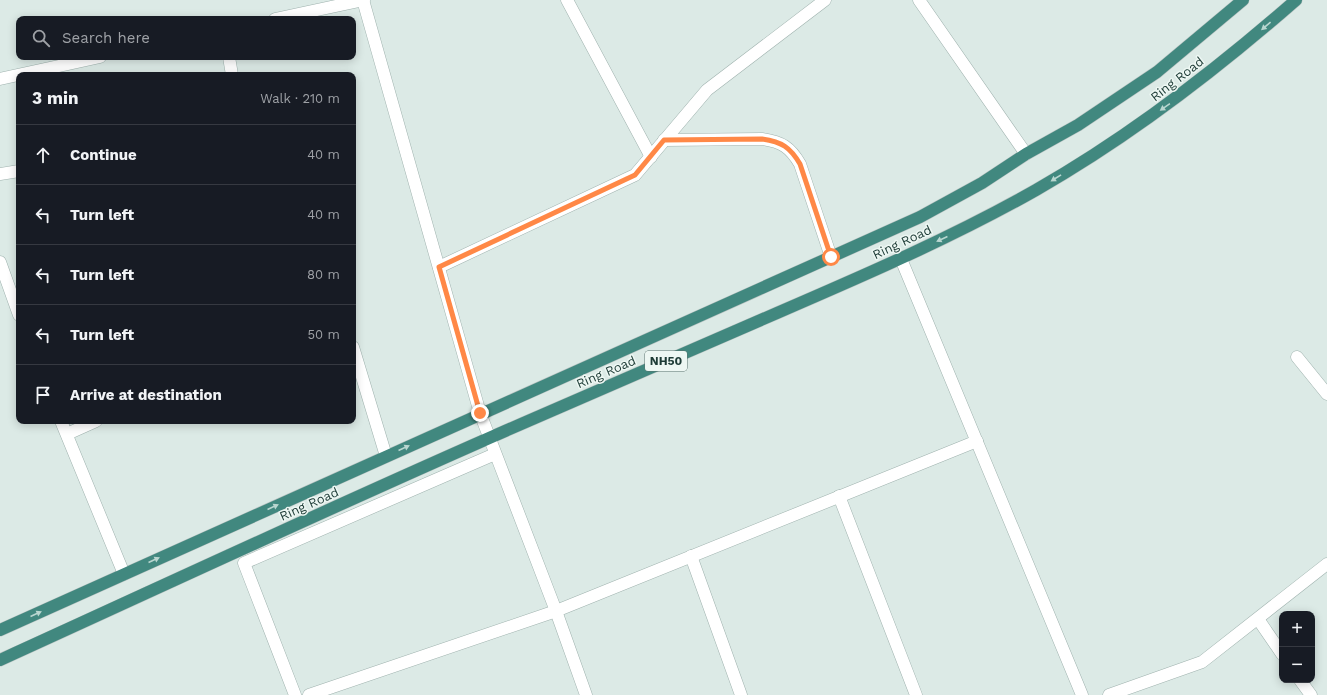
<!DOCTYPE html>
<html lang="en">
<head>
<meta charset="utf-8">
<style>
  :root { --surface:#171b24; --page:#242831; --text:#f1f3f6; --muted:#9ea1a6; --line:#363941 }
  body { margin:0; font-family:"Work Sans",sans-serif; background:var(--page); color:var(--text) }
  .controls { position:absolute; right:12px; bottom:12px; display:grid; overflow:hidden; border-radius:8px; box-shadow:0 2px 10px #0003 }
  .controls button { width:36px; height:36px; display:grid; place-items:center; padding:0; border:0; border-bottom:1px solid var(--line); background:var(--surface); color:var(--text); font:20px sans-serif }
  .stop { position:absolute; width:12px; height:12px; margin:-9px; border:3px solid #ff8846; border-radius:50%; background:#fff }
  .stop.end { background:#ff8846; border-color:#fff; box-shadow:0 1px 4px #0008 }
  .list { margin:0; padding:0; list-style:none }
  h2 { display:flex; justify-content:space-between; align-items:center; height:52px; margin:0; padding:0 16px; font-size:17px }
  h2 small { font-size:13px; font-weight:400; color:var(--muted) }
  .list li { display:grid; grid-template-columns:26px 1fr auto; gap:12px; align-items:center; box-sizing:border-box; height:60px; padding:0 16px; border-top:1px solid var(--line) }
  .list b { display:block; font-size:15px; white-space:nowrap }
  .list em { font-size:13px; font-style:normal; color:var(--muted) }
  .icon { flex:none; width:22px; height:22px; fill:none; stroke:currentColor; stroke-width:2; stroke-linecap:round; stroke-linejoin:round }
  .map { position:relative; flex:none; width:1327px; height:695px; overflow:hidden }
  .search { position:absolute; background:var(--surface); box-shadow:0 2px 10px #0003; left:16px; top:16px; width:340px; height:44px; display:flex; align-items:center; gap:10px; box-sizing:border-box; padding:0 14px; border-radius:8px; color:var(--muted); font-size:15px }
  .panel { position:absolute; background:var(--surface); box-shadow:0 2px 10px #0003; left:16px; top:72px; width:340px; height:352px; border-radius:8px }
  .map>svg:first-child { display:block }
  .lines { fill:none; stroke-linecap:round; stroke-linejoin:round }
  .minor-casing { stroke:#9fb2ae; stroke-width:13 }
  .tertiary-casing { stroke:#9fb2ae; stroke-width:13 }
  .trunk-casing { stroke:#bbc4c3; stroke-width:13 }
  .minor { stroke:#fff; stroke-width:12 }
  .tertiary { stroke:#fff; stroke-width:12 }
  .trunk { stroke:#41887f; stroke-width:12 }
  .oneway { fill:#b9d6d0 }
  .route { stroke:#ff8846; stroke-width:5 }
  .labels { text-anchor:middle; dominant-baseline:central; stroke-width:3; stroke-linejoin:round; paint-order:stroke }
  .shield { fill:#edf7f3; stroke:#5b736f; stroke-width:1 }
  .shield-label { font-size:12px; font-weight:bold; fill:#1d3b36 }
  .street-label { font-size:13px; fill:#1d3b36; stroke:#edf7f3 }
</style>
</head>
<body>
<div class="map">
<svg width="1327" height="695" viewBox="0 0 1327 695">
  <rect width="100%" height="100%" fill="#dceae6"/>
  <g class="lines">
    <defs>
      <g id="minor">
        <polyline points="363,0 480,413"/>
        <polyline points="567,0 651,157"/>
        <polyline points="919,0 1026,154"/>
        <polyline points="275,19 364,0"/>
        <polyline points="229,57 232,75"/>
        <polyline points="0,79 100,57"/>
        <path d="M664 140 762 139C782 142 790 147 800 164L831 257"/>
        <polyline points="0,174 19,171"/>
        <polyline points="901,259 1082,695"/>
        <polyline points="0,262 19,315"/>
        <polyline points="439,267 635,175 707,90 825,0"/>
        <polyline points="353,347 386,456"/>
        <polyline points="1297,357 1327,394"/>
        <polyline points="61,421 124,574"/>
        <polyline points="67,434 96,421"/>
        <polyline points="839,496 916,695"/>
        <polyline points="691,556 741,695"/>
        <polyline points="1258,619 1282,654"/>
        <polyline points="1300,680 1311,695"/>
        <polyline points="295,695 244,563 495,454"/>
        <polyline points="309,695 556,611 977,441"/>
        <polyline points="1109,695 1202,662 1327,564"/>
      </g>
      <polyline id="tertiary" points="480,413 556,611 586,695"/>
      <g id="trunk">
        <polyline points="0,630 920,217 982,183 1026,154 1078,125 1157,72 1243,0"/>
        <path d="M0 660C178 579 355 496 535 418 616 383 696 348 777 313 865 275 953 237 1036 190 1129 137 1215 71 1296 0"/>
      </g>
    </defs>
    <!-- minor casing -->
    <use href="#minor" class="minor-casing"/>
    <!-- tertiary casing -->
    <use href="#tertiary" class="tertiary-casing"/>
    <!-- trunk casing -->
    <use href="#trunk" class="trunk-casing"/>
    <!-- minor -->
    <use href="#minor" class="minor"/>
    <!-- tertiary -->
    <use href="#tertiary" class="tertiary"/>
    <!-- trunk -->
    <use href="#trunk" class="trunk"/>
  </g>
  <!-- one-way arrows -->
  <defs><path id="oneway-solid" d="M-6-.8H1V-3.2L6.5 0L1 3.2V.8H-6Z"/></defs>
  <g class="oneway">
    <use href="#oneway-solid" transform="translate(1266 26) rotate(140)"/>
    <use href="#oneway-solid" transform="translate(1165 107) rotate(145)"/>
    <use href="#oneway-solid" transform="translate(1056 178) rotate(148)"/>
    <use href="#oneway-solid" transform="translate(942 239) rotate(155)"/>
    <use href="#oneway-solid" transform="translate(404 448) rotate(-24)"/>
    <use href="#oneway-solid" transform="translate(273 507) rotate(-24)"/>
    <use href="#oneway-solid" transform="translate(154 560) rotate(-24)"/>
    <use href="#oneway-solid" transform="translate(36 614) rotate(-24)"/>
  </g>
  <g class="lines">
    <!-- route -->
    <path class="route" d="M480 413 439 267 635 175 664 140 762 139C782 142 790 147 800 164L831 257"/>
  </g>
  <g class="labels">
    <!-- shield labels -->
    <rect class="shield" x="645" y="351" width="42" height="20" rx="3"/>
    <g class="shield-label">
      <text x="666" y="361">NH50</text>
    </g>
    <!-- street labels -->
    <g class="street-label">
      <text transform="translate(1177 79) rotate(-38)">Ring Road</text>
      <text transform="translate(902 242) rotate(-25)">Ring Road</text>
      <text transform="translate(606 372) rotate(-23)">Ring Road</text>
      <text transform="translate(309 504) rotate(-24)">Ring Road</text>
    </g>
  </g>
</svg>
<div class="controls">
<button>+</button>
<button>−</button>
</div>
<div class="stop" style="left:831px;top:257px"></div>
<div class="stop end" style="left:480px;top:413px"></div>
<div class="search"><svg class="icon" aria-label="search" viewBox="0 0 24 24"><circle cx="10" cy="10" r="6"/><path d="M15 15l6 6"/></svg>Search here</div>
<section class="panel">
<h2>3 min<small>Walk · 210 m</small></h2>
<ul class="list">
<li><svg class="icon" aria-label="ahead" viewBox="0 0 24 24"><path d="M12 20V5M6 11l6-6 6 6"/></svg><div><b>Continue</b></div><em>40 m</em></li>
<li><svg class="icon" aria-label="left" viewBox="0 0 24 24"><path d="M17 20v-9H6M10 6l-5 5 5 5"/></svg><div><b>Turn left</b></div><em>40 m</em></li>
<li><svg class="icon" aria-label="left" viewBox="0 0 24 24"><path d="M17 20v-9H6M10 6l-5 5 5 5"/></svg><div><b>Turn left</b></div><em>80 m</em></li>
<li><svg class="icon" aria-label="left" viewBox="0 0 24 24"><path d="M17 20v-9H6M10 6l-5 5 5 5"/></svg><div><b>Turn left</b></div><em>50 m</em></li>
<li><svg class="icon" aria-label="arrive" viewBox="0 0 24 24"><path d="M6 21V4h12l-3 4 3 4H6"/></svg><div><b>Arrive at destination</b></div></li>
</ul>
</section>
</div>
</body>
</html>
